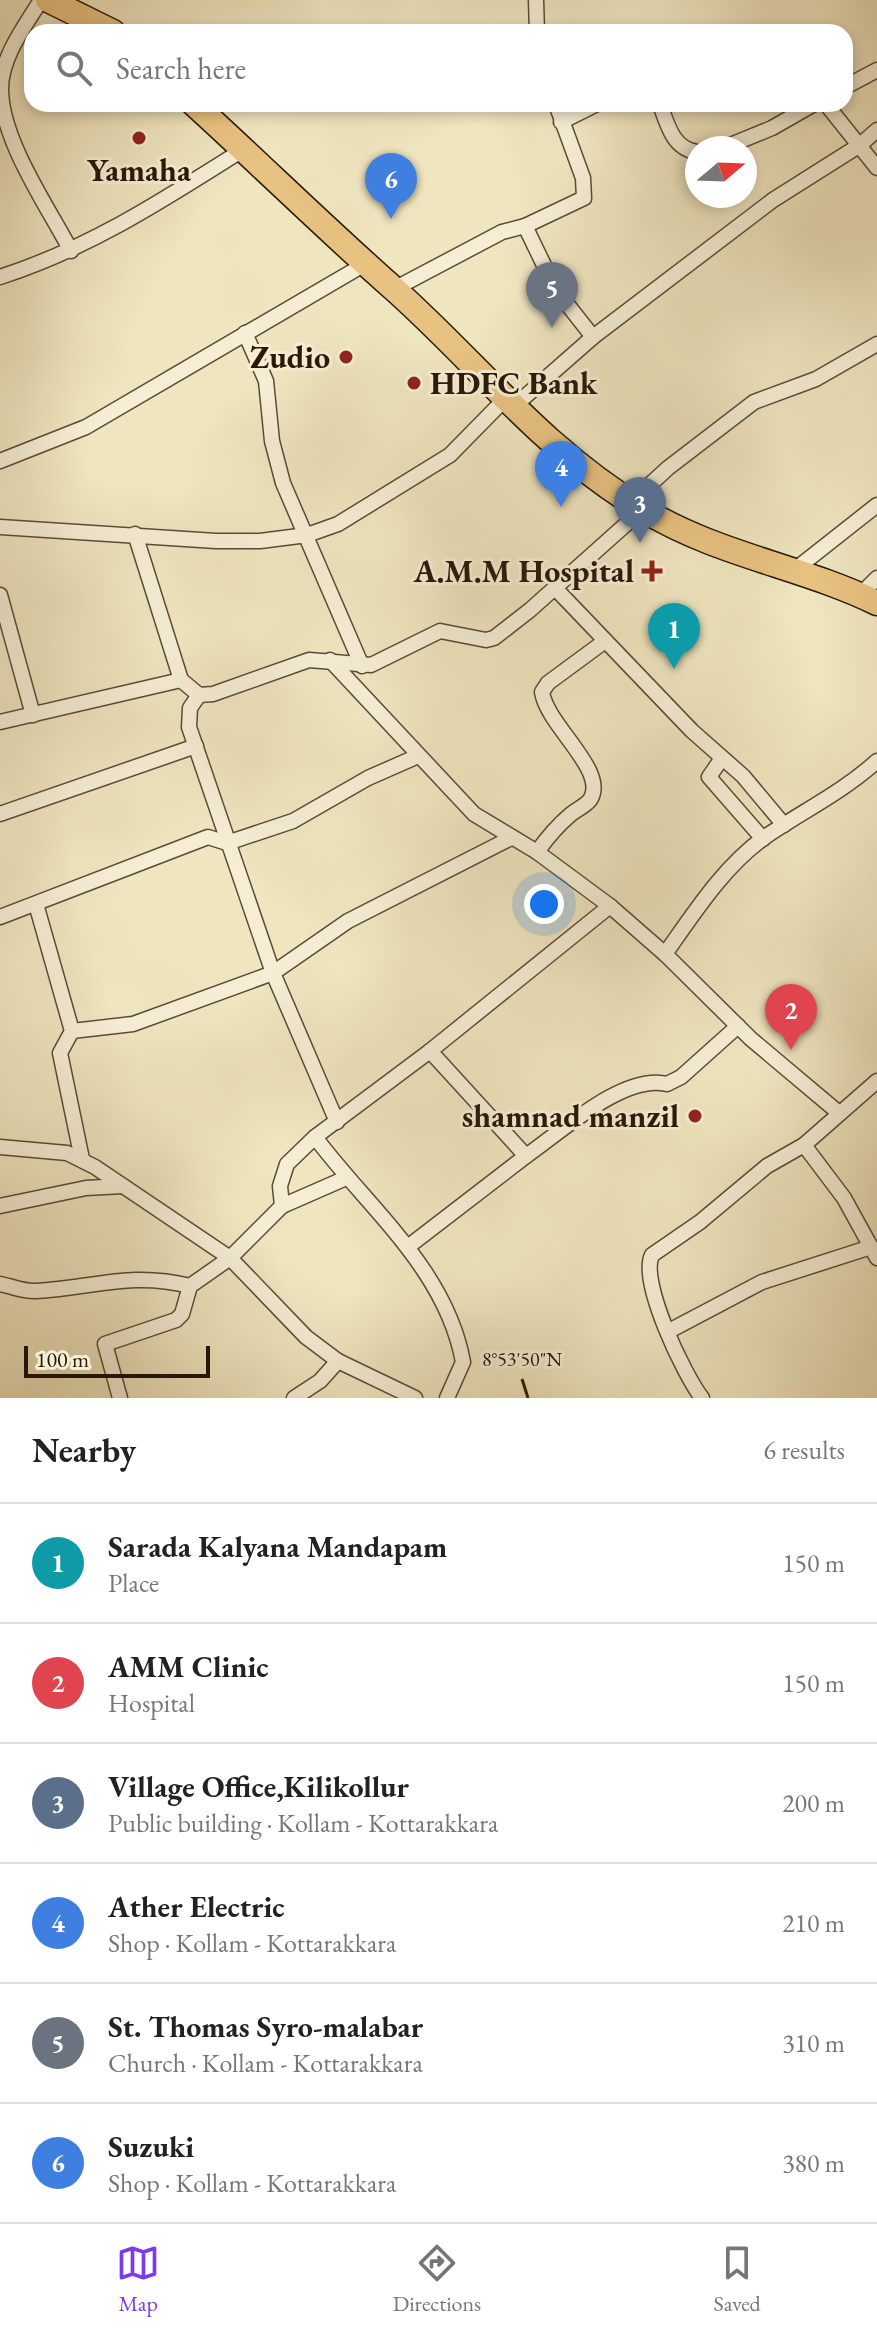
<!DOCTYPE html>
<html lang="en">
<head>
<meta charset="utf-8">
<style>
  :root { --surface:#fff; --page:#f6f6f6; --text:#222; --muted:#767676; --line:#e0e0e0; --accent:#7c3aed }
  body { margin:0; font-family:"EB Garamond",serif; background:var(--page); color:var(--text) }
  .compass { position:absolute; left:685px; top:136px; width:72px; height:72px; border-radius:50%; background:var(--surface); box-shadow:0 4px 12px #0003; rotate:71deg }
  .scale { position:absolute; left:24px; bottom:20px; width:186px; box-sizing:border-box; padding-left:8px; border:4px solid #281808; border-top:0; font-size:22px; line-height:28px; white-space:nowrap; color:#281808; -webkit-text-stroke:6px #f5eed5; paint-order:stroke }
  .you { position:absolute; left:544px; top:904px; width:28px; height:28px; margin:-20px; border:6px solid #fff; border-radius:50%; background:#1a73e8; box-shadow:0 0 0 12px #1a73e833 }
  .badge { display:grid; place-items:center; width:52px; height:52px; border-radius:50%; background:var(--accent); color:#fff; font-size:26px; font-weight:700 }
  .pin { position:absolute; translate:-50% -66px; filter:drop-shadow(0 2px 4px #0008) }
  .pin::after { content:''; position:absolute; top:42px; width:28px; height:24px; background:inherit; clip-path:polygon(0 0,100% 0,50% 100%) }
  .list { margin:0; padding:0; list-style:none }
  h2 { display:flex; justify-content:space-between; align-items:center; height:104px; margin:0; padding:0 32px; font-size:34px }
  h2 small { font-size:26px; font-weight:400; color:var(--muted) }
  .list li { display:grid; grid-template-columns:52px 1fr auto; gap:24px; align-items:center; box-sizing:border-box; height:120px; padding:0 32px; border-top:2px solid var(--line) }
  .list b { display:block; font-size:30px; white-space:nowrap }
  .list p { margin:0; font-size:26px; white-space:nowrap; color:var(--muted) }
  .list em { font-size:26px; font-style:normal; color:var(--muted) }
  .icon { flex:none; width:44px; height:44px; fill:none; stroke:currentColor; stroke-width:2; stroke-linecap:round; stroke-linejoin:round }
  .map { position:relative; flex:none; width:877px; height:1398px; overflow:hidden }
  .search { position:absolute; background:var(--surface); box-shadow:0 4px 12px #0003; left:24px; right:24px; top:24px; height:88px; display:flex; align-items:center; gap:20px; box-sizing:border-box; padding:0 28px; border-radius:24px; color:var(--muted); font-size:30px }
  .sheet { height:824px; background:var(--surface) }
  nav { display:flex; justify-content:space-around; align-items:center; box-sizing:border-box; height:112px; border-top:2px solid var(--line); background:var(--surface); font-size:22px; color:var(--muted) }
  nav a { display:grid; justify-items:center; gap:4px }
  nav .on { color:var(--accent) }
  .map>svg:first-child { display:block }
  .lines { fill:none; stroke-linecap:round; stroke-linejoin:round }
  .street-casing { stroke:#5a4b36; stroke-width:17 }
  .primary-casing { stroke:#281808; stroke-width:27 }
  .street { stroke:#f5eed5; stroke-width:14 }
  .primary { stroke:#e8c280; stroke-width:24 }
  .ticks { fill:none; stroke:#281808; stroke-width:3 }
  .poi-dot { fill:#8f2418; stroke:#f5eed5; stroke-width:3 }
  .labels { text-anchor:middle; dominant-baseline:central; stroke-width:6; stroke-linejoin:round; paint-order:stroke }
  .poi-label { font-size:32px; font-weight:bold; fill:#281808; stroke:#f5eed5; text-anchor:end }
  .ticks-label { font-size:20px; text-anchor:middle; fill:#281808; stroke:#f5eed5; stroke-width:6; stroke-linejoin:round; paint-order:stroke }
</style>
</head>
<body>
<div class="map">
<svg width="877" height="1398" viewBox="0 0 877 1398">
  <rect width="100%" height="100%" fill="#efe5bf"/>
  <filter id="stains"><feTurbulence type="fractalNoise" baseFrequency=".0025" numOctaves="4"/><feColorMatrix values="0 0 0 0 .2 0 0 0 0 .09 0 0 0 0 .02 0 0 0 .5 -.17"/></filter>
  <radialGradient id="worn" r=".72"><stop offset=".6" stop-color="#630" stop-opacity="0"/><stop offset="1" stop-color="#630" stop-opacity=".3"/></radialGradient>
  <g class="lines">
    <defs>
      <g id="street">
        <path d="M41 0C25 26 1 57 1 89 1 140 48 207 71 251"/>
        <polyline points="536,0 537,32"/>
        <polyline points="845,87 877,70"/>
        <path d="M660 104C667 124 673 149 697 152"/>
        <polyline points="826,104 877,168"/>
        <polyline points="561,122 597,104"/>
        <polyline points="723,148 772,128 814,104"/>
        <path d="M0 277C90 248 165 199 244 149"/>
        <polyline points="394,289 502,232 525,226 584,198 583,178 556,104"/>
        <polyline points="245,333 266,381 272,441 283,483 362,666"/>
        <polyline points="593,337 773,200 860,145 877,130"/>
        <polyline points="512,408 593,337 556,290 525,226"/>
        <polyline points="0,461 86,427 365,264"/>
        <polyline points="631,502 668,468 754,402 816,379 877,344"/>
        <polyline points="0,527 216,541 260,541 307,535 338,524 450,455 504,400"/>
        <polyline points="135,534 181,680"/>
        <polyline points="792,572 877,505"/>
        <polyline points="555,588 692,731 743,776 784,825"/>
        <polyline points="0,595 33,715"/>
        <polyline points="860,595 877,578"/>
        <polyline points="330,660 474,814 537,852 610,906 665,954 751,1039 839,1113"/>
        <polyline points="199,695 190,708 189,727 273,973 337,1122"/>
        <polyline points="0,722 181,680 199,695 213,694 309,660 371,665 440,631 486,640 494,638 530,610 642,510"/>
        <polyline points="720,761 709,777 763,839"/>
        <polyline points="0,814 196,746"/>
        <path d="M537 852C547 838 557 826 570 815 576 810 585 806 590 800 609 771 547 726 542 692L548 683 605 641"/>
        <polyline points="36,904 72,1031 60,1053 82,1159"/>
        <polyline points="0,917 208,837 227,843 293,821 368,778 418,756"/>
        <path d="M665 954C694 913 724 866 765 837 803 811 843 792 877 761"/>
        <polyline points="72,1031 133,1024 273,973 348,921 511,838"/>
        <path d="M430 1051 526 1156C561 1132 624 1073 667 1084L681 1077 738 1026"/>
        <path d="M315 1137C368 1208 446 1269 463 1362L447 1398"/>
        <polyline points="804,1145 844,1198 877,1258"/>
        <polyline points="0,1147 67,1153 95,1167 230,1258 306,1337 338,1361 415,1398"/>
        <polyline points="0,1206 86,1188 123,1186"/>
        <polyline points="282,1206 346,1178"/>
        <polyline points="409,1246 526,1156"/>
        <path d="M0 1284C11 1286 25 1292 36 1291 94 1288 130 1271 190 1286"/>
        <polyline points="669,1331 762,1282 871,1247"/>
        <polyline points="120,1398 105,1344 176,1320 182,1314 190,1286 230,1258 282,1206 280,1186 287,1164 315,1137 430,1051 610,906"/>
        <polyline points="294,1398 320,1381 338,1361"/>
        <path d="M702 1398C684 1375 639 1281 652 1255L700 1222 767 1166 804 1145 877 1081"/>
      </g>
      <g id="primary">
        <polyline points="48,0 113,32"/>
        <path d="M194 104C261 165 326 229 394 289 478 364 542 449 642 509 717 555 801 566 877 603"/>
      </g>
    </defs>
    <!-- street casing -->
    <use href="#street" class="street-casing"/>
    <!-- primary casing -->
    <use href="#primary" class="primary-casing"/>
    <!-- street -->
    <use href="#street" class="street"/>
    <!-- primary -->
    <use href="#primary" class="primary"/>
  </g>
  <!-- ticks -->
  <path class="ticks" d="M522 1379 528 1398"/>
  <!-- markers -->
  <g class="poi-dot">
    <circle cx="139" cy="138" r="8"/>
    <circle cx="346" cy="357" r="8"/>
    <circle cx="414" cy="383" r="8"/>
    <path d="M648 559h8v8h8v8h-8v8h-8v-8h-8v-8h8z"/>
    <circle cx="695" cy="1116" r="8"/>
  </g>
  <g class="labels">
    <!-- poi labels -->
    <g class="poi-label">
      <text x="139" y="170" text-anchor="middle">Yamaha</text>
      <text x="330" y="357">Zudio</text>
      <text x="430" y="383" text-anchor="start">HDFC Bank</text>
      <text x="634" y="571">A.M.M Hospital</text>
      <text x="679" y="1116">shamnad manzil</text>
    </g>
  </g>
  <g class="ticks-label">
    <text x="522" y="1366">8°53'50"N</text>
  </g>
  <rect width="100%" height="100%" filter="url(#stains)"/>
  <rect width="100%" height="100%" fill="url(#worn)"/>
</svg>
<svg class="compass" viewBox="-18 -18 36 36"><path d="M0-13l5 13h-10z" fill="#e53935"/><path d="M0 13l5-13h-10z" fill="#767676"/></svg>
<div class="scale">100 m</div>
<div class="you"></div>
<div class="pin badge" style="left:674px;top:669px;background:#0f9aa8">1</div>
<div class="pin badge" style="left:791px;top:1050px;background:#e0444e">2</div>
<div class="pin badge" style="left:640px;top:543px;background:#5c6f8a">3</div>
<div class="pin badge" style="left:561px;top:507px;background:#3f7fe0">4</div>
<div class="pin badge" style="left:552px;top:328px;background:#6b7280">5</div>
<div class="pin badge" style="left:391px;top:219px;background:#3f7fe0">6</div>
<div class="search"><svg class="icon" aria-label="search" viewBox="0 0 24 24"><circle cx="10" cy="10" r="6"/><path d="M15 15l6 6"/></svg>Search here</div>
</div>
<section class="sheet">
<h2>Nearby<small>6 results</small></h2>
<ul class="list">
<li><span class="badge" style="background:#0f9aa8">1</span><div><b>Sarada Kalyana Mandapam</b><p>Place</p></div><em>150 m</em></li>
<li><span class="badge" style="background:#e0444e">2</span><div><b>AMM Clinic</b><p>Hospital</p></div><em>150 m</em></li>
<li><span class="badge" style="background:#5c6f8a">3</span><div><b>Village Office,Kilikollur</b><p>Public building · Kollam - Kottarakkara</p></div><em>200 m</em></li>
<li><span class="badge" style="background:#3f7fe0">4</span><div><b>Ather Electric</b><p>Shop · Kollam - Kottarakkara</p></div><em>210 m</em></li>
<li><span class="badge" style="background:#6b7280">5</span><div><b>St. Thomas Syro-malabar</b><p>Church · Kollam - Kottarakkara</p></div><em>310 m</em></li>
<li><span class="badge" style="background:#3f7fe0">6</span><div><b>Suzuki</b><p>Shop · Kollam - Kottarakkara</p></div><em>380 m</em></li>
</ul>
</section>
<nav>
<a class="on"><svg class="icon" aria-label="map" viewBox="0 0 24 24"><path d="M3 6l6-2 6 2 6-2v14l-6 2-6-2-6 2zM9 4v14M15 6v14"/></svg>Map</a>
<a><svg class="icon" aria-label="directions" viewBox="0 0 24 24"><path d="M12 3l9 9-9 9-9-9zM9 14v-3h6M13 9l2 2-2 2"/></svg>Directions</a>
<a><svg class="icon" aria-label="saved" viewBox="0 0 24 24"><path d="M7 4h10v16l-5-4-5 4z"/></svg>Saved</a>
</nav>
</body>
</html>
